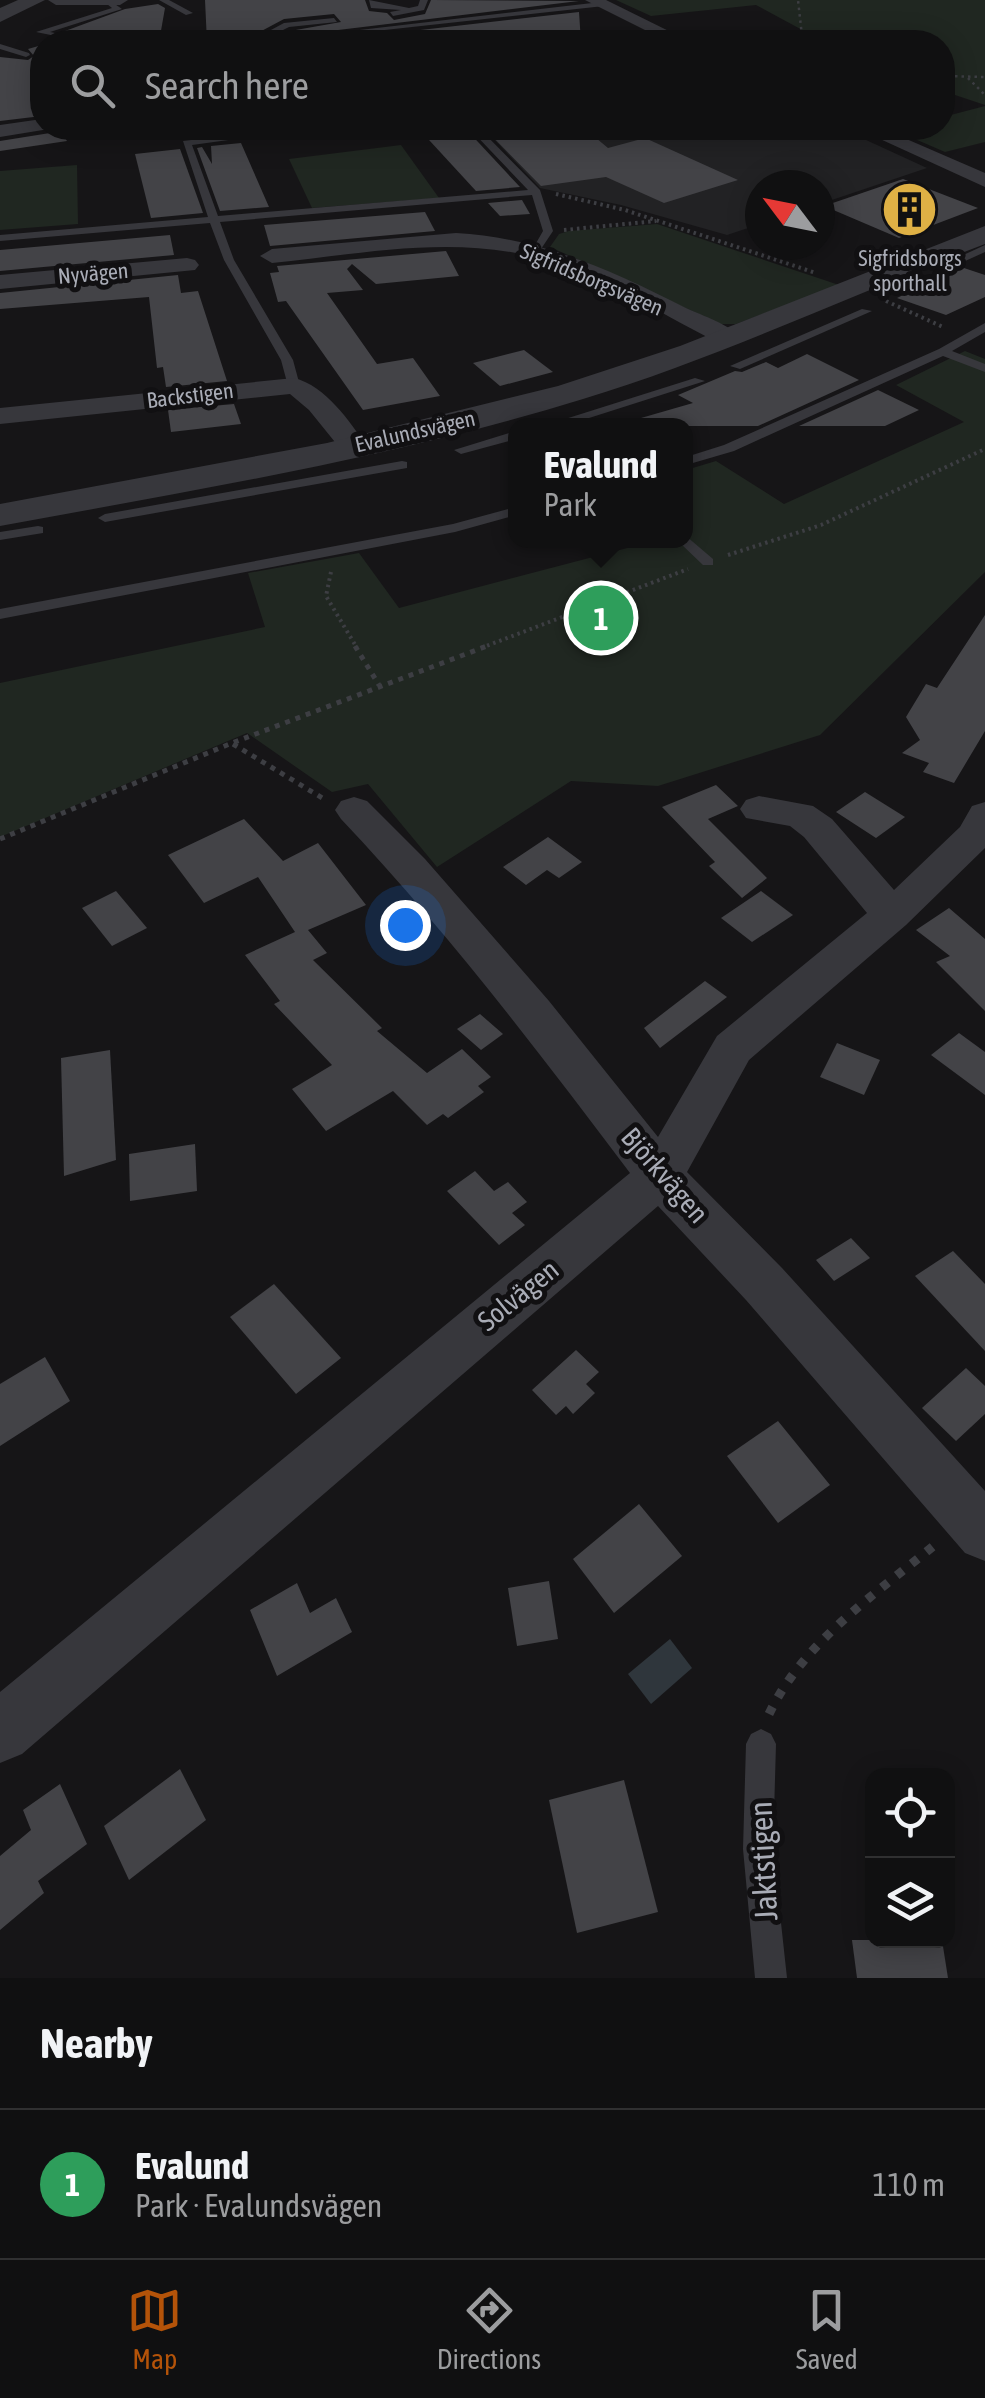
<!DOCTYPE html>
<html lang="en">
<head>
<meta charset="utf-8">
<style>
  :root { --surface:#101011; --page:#19191a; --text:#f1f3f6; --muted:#9c9d9f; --line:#303031; --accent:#b45309 }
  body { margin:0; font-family:"Asap Condensed",sans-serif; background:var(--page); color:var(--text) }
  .controls { position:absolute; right:30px; bottom:30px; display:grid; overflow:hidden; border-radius:20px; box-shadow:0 5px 25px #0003 }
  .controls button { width:90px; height:90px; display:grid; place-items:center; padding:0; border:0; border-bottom:2px solid var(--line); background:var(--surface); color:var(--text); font:50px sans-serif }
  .compass { position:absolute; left:745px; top:170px; width:90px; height:90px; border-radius:50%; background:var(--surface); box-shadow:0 5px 25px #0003; rotate:302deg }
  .you { position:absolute; left:405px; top:925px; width:35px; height:35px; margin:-25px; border:8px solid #fff; border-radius:50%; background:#1a73e8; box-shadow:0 0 0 15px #1a73e833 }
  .badge { display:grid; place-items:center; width:65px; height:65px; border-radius:50%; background:var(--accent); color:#fff; font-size:32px; font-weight:700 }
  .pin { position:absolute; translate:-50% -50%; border:5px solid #fff; box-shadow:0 2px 10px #0006 }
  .popup { position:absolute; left:508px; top:418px; width:185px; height:130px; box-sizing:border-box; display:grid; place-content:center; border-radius:20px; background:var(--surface); filter:drop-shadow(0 2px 8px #0005); font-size:32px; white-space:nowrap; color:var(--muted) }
  .popup b { font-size:38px; color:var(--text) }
  .popup::after { content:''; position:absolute; left:50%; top:100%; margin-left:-20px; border:20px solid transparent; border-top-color:var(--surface) }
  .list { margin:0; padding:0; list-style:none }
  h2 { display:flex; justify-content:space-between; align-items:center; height:130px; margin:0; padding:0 40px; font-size:42px }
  h2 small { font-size:32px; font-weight:400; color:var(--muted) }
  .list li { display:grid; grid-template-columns:65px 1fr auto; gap:30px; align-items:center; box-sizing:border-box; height:150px; padding:0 40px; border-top:2px solid var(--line) }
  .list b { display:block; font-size:38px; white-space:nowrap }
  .list p { margin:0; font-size:32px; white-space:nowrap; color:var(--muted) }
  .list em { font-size:32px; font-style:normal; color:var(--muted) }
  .icon { flex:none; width:55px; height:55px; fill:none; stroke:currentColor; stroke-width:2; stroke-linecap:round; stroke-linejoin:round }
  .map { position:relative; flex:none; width:985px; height:1978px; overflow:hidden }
  .search { position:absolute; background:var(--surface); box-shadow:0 5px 25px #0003; left:30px; right:30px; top:30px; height:110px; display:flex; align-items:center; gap:25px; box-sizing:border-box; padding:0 35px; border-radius:40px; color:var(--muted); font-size:38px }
  .sheet { height:280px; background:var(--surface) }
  nav { display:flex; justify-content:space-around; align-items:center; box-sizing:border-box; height:140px; border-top:2px solid var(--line); background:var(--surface); font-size:28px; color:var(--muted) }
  nav a { display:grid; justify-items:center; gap:5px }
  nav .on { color:var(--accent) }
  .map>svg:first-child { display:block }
  .built { fill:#222224 }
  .green { fill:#202721 }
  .water { fill:#2f363c }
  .building { fill:#434347 }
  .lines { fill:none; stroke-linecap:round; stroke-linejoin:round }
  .path-far3 { stroke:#3d3e43; stroke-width:2.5; stroke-dasharray:2.5 4; stroke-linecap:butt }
  .path-far2 { stroke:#3d3e43; stroke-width:4; stroke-dasharray:2.5 4; stroke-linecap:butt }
  .path-far1 { stroke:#3d3e43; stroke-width:5; stroke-dasharray:5 6; stroke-linecap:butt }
  .path { stroke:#3d3e43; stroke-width:9; stroke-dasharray:8 11; stroke-linecap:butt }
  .service { fill:#37373c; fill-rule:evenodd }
  .minor { fill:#37373c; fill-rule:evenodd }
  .tertiary { fill:#37373c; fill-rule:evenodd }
  .labels { text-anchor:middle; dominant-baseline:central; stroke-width:10; stroke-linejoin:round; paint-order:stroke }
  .far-poi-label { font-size:22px; fill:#a9acb6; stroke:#111012 }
  .far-street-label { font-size:22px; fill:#a9acb6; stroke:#111012 }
  .street-label { font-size:28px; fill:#a9acb6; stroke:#111012 }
  .near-street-label { font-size:32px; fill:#a9acb6; stroke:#111012 }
</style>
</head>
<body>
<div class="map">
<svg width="985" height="1978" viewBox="0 0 985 1978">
  <rect width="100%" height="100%" fill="#161517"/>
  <!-- built -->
  <polygon class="built" points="543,128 840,128 927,168 820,204 820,185 760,185 760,224 727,235 621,205 540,188 491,136"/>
  <!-- green -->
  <g class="green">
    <polygon points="616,0 985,0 985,105 943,91 942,42 803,42 791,37 806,32 756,5 651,16"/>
    <polygon points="985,106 985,142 945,152 894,130 942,128 943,117"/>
    <polygon points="401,145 439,198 312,208 289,159"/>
    <polygon points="77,165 78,224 0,230 0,171"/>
    <polygon points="657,224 839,285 736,324 721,324 550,247 559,234 569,231"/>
    <polygon points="965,351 985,359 985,572 820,735 658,786 571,781 437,867 368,784 332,792 247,733 0,837 0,683 265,627 248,573 359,553 399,608 654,541 686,540 686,470 716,461 784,504 964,422 896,385"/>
  </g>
  <!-- water -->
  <polygon class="water" points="670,1639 692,1668 651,1704 628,1674"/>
  <!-- building -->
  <g class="building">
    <polygon points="205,0 365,0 369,11 387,13 394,20 425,14 431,0 579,1 305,34 310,41 323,42 266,42 290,31 341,22 334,14 284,19 254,35 253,40 258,42 207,42"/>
    <polygon points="158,4 165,8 159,42 89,42 86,35 65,31 125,9"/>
    <polygon points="579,12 581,42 442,42 438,38 412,41 403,32"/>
    <polygon points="42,45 42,116 0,121 0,57 28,60 34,56 28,49"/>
    <polygon points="52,128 59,128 67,141 0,151 0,141 50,133"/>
    <polygon points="418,128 465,128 520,187 476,191"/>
    <polygon points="484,128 584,128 608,148 645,138 738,180 664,203 606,177 541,186"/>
    <polygon points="241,143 269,207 220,211 197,148 202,147 212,164 211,146"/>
    <polygon points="180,149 203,213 151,218 135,154"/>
    <polygon points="903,179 978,208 899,238 824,206"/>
    <polygon points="522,200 530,214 500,216 488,203"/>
    <polygon points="425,212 435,231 270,246 264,225"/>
    <polygon points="170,235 174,255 0,271 0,250"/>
    <polygon points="446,251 459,276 376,284 352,264 347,269 363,290 327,293 377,364 413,358 440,396 363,410 286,301 278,302 270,273 279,272 277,266"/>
    <polygon points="961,267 985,275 985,297 946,315 897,298"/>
    <polygon points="178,275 181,293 198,291 227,381 166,387 163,367 157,368 149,297 0,309 0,293"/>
    <polygon points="524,350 553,372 500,386 473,363"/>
    <polygon points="807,354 859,380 758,426 642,426 641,418 693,403 678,395 735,371 742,372 766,362 778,368"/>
    <polygon points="878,390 919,410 885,426 799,426"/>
    <polygon points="234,404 241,424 171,432 168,410"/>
    <polygon points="985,615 985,731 954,783 923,772 929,763 902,753 920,740 906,717 926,684 937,688"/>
    <polygon points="716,785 738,806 708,819 767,878 742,898 709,866 715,862 662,807"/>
    <polygon points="865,792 905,817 876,838 836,812"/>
    <polygon points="244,819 283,861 318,843 366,905 308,930 327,953 313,960 382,1028 377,1031 427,1073 462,1049 491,1077 478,1086 484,1092 448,1118 443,1114 427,1125 393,1091 326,1131 292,1089 332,1065 274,1004 280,1001 245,955 295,932 258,877 204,903 168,855"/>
    <polygon points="548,837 582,862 559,878 547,870 526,885 503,867"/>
    <polygon points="116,891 147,928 112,946 82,908"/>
    <polygon points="761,891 793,915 752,942 721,918"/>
    <polygon points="949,908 985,939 985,1011 936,962 950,956 916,930"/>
    <polygon points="705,981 727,997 660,1048 644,1028"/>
    <polygon points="480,1014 503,1034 481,1050 457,1029"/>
    <polygon points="959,1033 985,1052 985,1095 931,1055"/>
    <polygon points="837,1043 880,1060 864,1095 820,1077"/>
    <polygon points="110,1050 116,1160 64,1176 61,1058"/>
    <polygon points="195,1144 197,1191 130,1201 129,1154"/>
    <polygon points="475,1171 494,1191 508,1182 527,1202 512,1213 525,1225 499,1245 447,1191"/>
    <polygon points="851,1238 870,1258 834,1281 816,1260"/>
    <polygon points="953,1251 985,1284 985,1351 915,1276"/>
    <polygon points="274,1284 341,1358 296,1394 230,1317"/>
    <polygon points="576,1350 599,1372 586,1384 595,1393 573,1414 566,1406 556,1415 532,1390"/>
    <polygon points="45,1357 70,1401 0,1446 0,1384"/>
    <polygon points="966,1368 985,1386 985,1414 956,1441 922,1408"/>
    <polygon points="778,1421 830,1485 778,1523 727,1456"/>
    <polygon points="639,1504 682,1556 614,1613 573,1559"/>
    <polygon points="549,1581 558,1639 517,1646 508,1588"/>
    <polygon points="297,1583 310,1613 336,1598 352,1632 277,1676 250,1610"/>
    <polygon points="180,1769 206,1820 129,1880 104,1826"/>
    <polygon points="624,1780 658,1912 577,1933 549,1800"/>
    <polygon points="60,1784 87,1844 38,1881 44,1893 0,1930 0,1856 31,1830 23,1810"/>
    <polygon points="852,1940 942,1940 948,1978 857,1978"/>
  </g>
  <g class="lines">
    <!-- path-far3 -->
    <g class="path-far3">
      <polyline points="757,42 802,36 798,0"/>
      <polyline points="942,76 985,77"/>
      <polyline points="968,78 985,95"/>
    </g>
    <!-- path-far2 -->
    <g class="path-far2">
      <polyline points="556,194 625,210 816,273"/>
      <polyline points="564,230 656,221"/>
      <polyline points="886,301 943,327"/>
      <polyline points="728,555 821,525 985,449"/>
      <polyline points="331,572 326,596 357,648"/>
      <polyline points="481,648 688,569"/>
    </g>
    <!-- path-far1 -->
    <g class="path-far1">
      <polyline points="355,646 379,685"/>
      <polyline points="233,744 324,799"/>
      <polyline points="0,839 232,743 487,646"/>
    </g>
    <!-- path -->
    <path class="path" d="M769 1714C803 1642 877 1593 937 1543"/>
    <!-- service -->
    <g class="service">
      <polygon points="102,0 109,0 122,9 50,32 85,39 85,42 36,32 112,8"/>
      <polygon points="159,0 169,0 193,13 186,15"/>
      <polygon points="369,0 409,8 418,6 420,0 428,0 424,10 393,16 390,12 401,10 371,8"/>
      <polygon points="601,2 604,6 312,38 308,36"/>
      <polygon points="334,18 337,22 289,27 263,40 256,38 284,23"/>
      <polygon points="0,44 29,53 30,55 26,57 0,49"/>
      <polygon points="292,128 316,128 192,145 218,216 528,190 469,128 479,128 540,190 553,231 539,252 531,252 543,231 532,195 220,222 234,260 293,360 300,386 294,390 288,386 281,360 224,260 210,223 0,241 0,235 208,217 183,141"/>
      <polygon points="985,245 985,252 941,272 931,270"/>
      <polygon points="862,309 872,311 740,369 730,366"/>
      <polygon points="985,323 985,332 952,351 985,364 985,372 943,356 734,451 686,465 686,457 724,445 939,349"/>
      <polygon points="695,378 705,381 564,426 543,426"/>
      <polygon points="516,431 516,439 461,454 454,450"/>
      <polygon points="402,461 407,462 407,468 105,522 98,518 105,514"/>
      <polygon points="516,507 516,515 455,532 0,619 0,609 453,524"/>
      <polygon points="38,526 43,527 43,533 0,540 0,532"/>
      <polygon points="686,536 713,559 713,565 703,565 680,543 678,540 686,540"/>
      <polygon points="761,1729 771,1734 776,1744 773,1849 787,1978 755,1978 743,1849 746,1744 751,1734"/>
    </g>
    <!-- minor -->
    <g class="minor">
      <polygon points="48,0 128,0 120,5 56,5"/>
      <polygon points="585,0 606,0 691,42 669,42"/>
      <polygon points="42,119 42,128 49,129 0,137 0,125"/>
      <polygon points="856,128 881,128 985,173 985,187"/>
      <path d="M456 233C541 238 611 270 686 308 703 316 729 324 741 338L737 343H719C655 311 588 266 516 253 436 238 352 255 272 263L260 256 272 249Z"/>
      <polygon points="187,258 195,260 199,265 195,270 0,289 0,275"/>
      <path d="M294 378C326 386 349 421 367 446L363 452H343L309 410 290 394 0 424V408Z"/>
      <path d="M759 796 813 806 832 819 894 890 960 827 972 806 985 802V848L906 925 749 1060 687 1172 782 1268 985 1491V1561L965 1553 746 1300 658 1206 22 1754 0 1763V1692L630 1173C538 1051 446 930 341 819L335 810 341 801 354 797 367 801 425 859 549 1001 658 1137 717 1036 867 913 804 837 790 826 746 818 740 809 746 800Z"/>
    </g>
    <!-- tertiary -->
    <g class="tertiary">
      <polygon points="18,0 45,0 0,22 0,8"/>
      <path d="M985 226V244C850 295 721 357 583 399 393 458 195 490 0 526V504L327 443 558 386 680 346Z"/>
    </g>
  </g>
  <!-- icons -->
  <defs>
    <symbol id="building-disc" viewBox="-11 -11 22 22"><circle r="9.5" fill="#dfb145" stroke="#111012"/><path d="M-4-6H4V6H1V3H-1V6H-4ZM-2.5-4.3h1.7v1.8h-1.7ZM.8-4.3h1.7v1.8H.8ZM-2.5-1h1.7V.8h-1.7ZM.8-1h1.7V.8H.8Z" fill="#111"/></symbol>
  </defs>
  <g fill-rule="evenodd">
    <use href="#building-disc" x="878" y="178" width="63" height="63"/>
  </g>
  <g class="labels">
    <!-- far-poi labels -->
    <g class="far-poi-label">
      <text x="910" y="258">Sigfridsborgs<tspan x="910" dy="25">sporthall</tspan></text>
    </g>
    <!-- far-street labels -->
    <g class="far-street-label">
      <text transform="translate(93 273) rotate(-5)">Nyvägen</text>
      <text transform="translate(592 279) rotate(23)">Sigfridsborgsvägen</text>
      <text transform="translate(190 395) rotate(-7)">Backstigen</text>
      <text transform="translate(415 431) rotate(-13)">Evalundsvägen</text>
    </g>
    <!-- street labels -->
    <g class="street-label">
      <text transform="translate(665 1175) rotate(49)">Björkvägen</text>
      <text transform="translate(518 1295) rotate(-39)">Solvägen</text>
    </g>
    <!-- near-street labels -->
    <g class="near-street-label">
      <text transform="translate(763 1861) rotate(-93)">Jaktstigen</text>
    </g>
  </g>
</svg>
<div class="controls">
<button><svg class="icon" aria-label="locate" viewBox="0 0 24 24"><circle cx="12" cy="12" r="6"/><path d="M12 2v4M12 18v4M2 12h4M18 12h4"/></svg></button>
<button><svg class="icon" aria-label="layers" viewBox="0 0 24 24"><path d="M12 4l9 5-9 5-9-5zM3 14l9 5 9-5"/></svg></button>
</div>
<svg class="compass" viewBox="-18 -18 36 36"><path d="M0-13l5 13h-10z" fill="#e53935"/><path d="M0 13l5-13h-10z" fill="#9c9d9f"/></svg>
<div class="you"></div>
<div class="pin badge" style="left:601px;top:618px;background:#2e9e5b">1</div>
<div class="popup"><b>Evalund</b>Park</div>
<div class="search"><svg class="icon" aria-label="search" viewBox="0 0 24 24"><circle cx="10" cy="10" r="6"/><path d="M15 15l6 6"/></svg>Search here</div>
</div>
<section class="sheet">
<h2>Nearby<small></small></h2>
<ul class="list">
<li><span class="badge" style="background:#2e9e5b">1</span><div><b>Evalund</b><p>Park · Evalundsvägen</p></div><em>110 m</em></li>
</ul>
</section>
<nav>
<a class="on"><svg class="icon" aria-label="map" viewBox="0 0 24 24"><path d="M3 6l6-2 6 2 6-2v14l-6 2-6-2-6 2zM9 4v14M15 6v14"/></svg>Map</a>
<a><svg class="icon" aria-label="directions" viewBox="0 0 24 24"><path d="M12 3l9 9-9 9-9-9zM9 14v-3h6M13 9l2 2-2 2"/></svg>Directions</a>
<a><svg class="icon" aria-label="saved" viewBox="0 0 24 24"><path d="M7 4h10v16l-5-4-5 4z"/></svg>Saved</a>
</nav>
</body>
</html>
